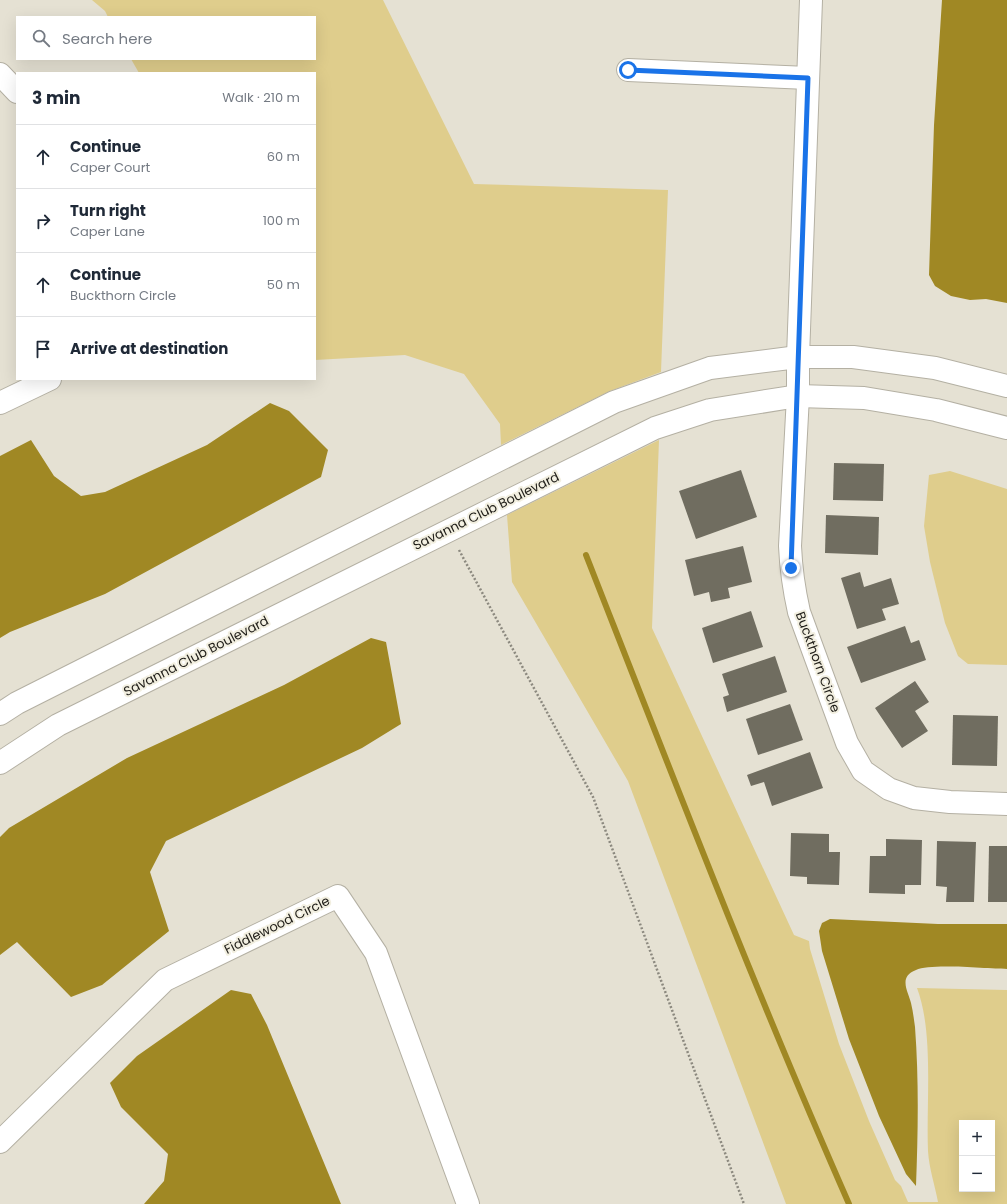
<!DOCTYPE html>
<html lang="en">
<head>
<meta charset="utf-8">
<style>
  :root { --surface:#fff; --page:#f2f2f3; --text:#1f2937; --muted:#747a83; --line:#e0e1e3 }
  body { margin:0; font-family:Poppins,sans-serif; background:var(--page); color:var(--text) }
  .controls { position:absolute; right:12px; bottom:12px; display:grid; overflow:hidden; border-radius:0px; box-shadow:0 4px 16px #0002 }
  .controls button { width:36px; height:36px; display:grid; place-items:center; padding:0; border:0; border-bottom:1px solid var(--line); background:var(--surface); color:var(--text); font:20px sans-serif }
  .stop { position:absolute; width:12px; height:12px; margin:-9px; border:3px solid #1a73e8; border-radius:50%; background:#fff }
  .stop.end { background:#1a73e8; border-color:#fff; box-shadow:0 1px 4px #0008 }
  .list { margin:0; padding:0; list-style:none }
  h2 { display:flex; justify-content:space-between; align-items:center; height:52px; margin:0; padding:0 16px; font-size:17px }
  h2 small { font-size:13px; font-weight:400; color:var(--muted) }
  .list li { display:grid; grid-template-columns:26px 1fr auto; gap:12px; align-items:center; box-sizing:border-box; height:64px; padding:0 16px; border-top:1px solid var(--line) }
  .list b { display:block; font-size:15px; white-space:nowrap }
  .list p { margin:0; font-size:13px; white-space:nowrap; color:var(--muted) }
  .list em { font-size:13px; font-style:normal; color:var(--muted) }
  .icon { flex:none; width:22px; height:22px; fill:none; stroke:currentColor; stroke-width:2; stroke-linecap:round; stroke-linejoin:round }
  .map { position:relative; flex:none; width:1007px; height:1204px; overflow:hidden }
  .search { position:absolute; background:var(--surface); box-shadow:0 4px 16px #0002; left:16px; top:16px; width:300px; height:44px; display:flex; align-items:center; gap:10px; box-sizing:border-box; padding:0 14px; border-radius:0px; color:var(--muted); font-size:15px }
  .panel { position:absolute; background:var(--surface); box-shadow:0 4px 16px #0002; left:16px; top:72px; width:300px; height:308px; border-radius:0px }
  .map>svg:first-child { display:block }
  .green { fill:#dfcd8c; fill-rule:evenodd }
  .water { fill:#a08824 }
  .lines { fill:none; stroke-linecap:round; stroke-linejoin:round }
  .stream { stroke:#a08824; stroke-width:6 }
  .building { fill:#706d60 }
  .minor-casing { stroke:#b4b0a3; stroke-width:24 }
  .path { stroke:#8c897f; stroke-width:2.5; stroke-dasharray:2 2; stroke-linecap:butt }
  .minor { stroke:#fff; stroke-width:22 }
  .route { stroke:#1a73e8; stroke-width:5 }
  .labels { text-anchor:middle; dominant-baseline:central; stroke-width:4; stroke-linejoin:round; paint-order:stroke }
  .street-label { font-size:13px; fill:#22201b; stroke:#f2efe0 }
</style>
</head>
<body>
<div class="map">
<svg width="1007" height="1204" viewBox="0 0 1007 1204">
  <rect width="100%" height="100%" fill="#e5e1d3"/>
  <!-- green -->
  <g class="green">
    <polygon points="92,0 383,0 474,184 668,190 661,372 610,391 501,445 500,424 464,374 405,355 315,360 315,73 139,73 131,59 315,59 315,17 108,17 105,11"/>
    <path d="M659 440 652 628 794 935 809 941 810 949 839 1044 869 1121 895 1180 901 1186 908 1202H938C935 1186 929 1168 928 1151 926 1102 934 1033 917 988L1007 990V1204H786L628 781 512 582 507 515ZM962 1123H992V1189H962Z"/>
    <polygon points="950,471 1007,489 1007,665 968,664 958,656 945,623 930,562 924,526 929,475"/>
  </g>
  <!-- water -->
  <g class="water">
    <polygon points="942,0 1007,0 1007,303 986,299 970,300 951,296 935,286 929,275 934,125"/>
    <polygon points="270,403 289,411 328,450 321,477 105,594 10,632 0,638 0,456 31,440 54,476 81,496 105,492 207,445"/>
    <polygon points="371,638 386,642 401,724 362,748 166,841 150,872 169,931 102,985 71,997 17,942 0,955 0,837 9,828 127,758 284,685"/>
    <path d="M830 919 938 924H1007V969C988 969 931 963 916 970 898 977 908 991 911 1003 913 1011 914 1020 915 1027 919 1080 918 1133 916 1186L906 1174 879 1116 849 1039 822 951 819 931 822 923Z"/>
    <polygon points="231,990 251,994 267,1025 341,1204 144,1204 164,1181 168,1154 121,1107 110,1083 137,1056"/>
  </g>
  <g class="lines">
    <!-- stream -->
    <path class="stream" d="M586 555C671 772 755 990 849 1204"/>
  </g>
  <!-- building -->
  <g class="building">
    <polygon points="834,463 884,464 883,501 833,500"/>
    <polygon points="741,470 757,517 696,539 679,491"/>
    <polygon points="826,515 879,517 878,555 825,553"/>
    <polygon points="743,546 752,582 728,588 730,598 711,602 709,592 694,596 685,560"/>
    <polygon points="860,572 864,587 891,578 899,604 882,609 886,620 857,629 841,578"/>
    <polygon points="751,611 763,647 713,663 702,628"/>
    <polygon points="905,626 911,643 919,640 926,660 861,683 847,647"/>
    <polygon points="775,656 787,692 727,712 723,697 729,695 722,674"/>
    <polygon points="915,681 929,702 915,711 928,731 902,748 875,708"/>
    <polygon points="790,704 803,740 758,755 746,719"/>
    <polygon points="953,715 998,716 997,766 952,765"/>
    <polygon points="810,752 823,788 772,806 764,782 751,786 747,775"/>
    <polygon points="791,833 829,834 829,852 840,852 839,885 807,884 807,877 790,876"/>
    <polygon points="886,839 922,840 921,885 905,885 905,894 869,893 870,856 886,856"/>
    <polygon points="937,841 976,842 974,902 946,902 947,887 936,886"/>
    <polygon points="989,846 1007,846 1007,902 988,902"/>
  </g>
  <g class="lines">
    <defs>
      <g id="minor">
        <path d="M811 0 798 357V396L790 546C791 569 794 590 799 612L847 743 863 771 889 789 914 798 950 802 1007 804"/>
        <polyline points="628,70 808,78"/>
        <polyline points="0,74 17,92"/>
        <polyline points="0,403 50,379"/>
        <polyline points="0,714 17,703 614,402 710,368 798,357 853,357 935,368 1007,386"/>
        <polyline points="0,763 58,725 655,428 710,410 798,396 864,398 936,410 1007,428"/>
        <polyline points="0,1142 165,980 338,896 376,953 468,1204"/>
      </g>
    </defs>
    <!-- minor casing -->
    <use href="#minor" class="minor-casing"/>
    <!-- path -->
    <polyline class="path" points="459,550 593,797 744,1204"/>
    <!-- minor -->
    <use href="#minor" class="minor"/>
  </g>
  <g class="lines">
    <!-- route -->
    <polyline class="route" points="628,70 808,78 791,568"/>
  </g>
  <g class="labels">
    <!-- street labels -->
    <g class="street-label">
      <text transform="translate(486 511) rotate(-26)">Savanna Club Boulevard</text>
      <text transform="translate(196 656) rotate(-27)">Savanna Club Boulevard</text>
      <text transform="translate(818 662) rotate(70)">Buckthorn Circle</text>
      <text transform="translate(277 925) rotate(-26)">Fiddlewood Circle</text>
    </g>
  </g>
</svg>
<div class="controls">
<button>+</button>
<button>−</button>
</div>
<div class="stop" style="left:628px;top:70px"></div>
<div class="stop end" style="left:791px;top:568px"></div>
<div class="search"><svg class="icon" aria-label="search" viewBox="0 0 24 24"><circle cx="10" cy="10" r="6"/><path d="M15 15l6 6"/></svg>Search here</div>
<section class="panel">
<h2>3 min<small>Walk · 210 m</small></h2>
<ul class="list">
<li><svg class="icon" aria-label="ahead" viewBox="0 0 24 24"><path d="M12 20V5M6 11l6-6 6 6"/></svg><div><b>Continue</b><p>Caper Court</p></div><em>60 m</em></li>
<li><svg class="icon" aria-label="right" viewBox="0 0 24 24"><path d="M7 20v-9h11M14 6l5 5-5 5"/></svg><div><b>Turn right</b><p>Caper Lane</p></div><em>100 m</em></li>
<li><svg class="icon" aria-label="ahead" viewBox="0 0 24 24"><path d="M12 20V5M6 11l6-6 6 6"/></svg><div><b>Continue</b><p>Buckthorn Circle</p></div><em>50 m</em></li>
<li><svg class="icon" aria-label="arrive" viewBox="0 0 24 24"><path d="M6 21V4h12l-3 4 3 4H6"/></svg><div><b>Arrive at destination</b></div></li>
</ul>
</section>
</div>
</body>
</html>
